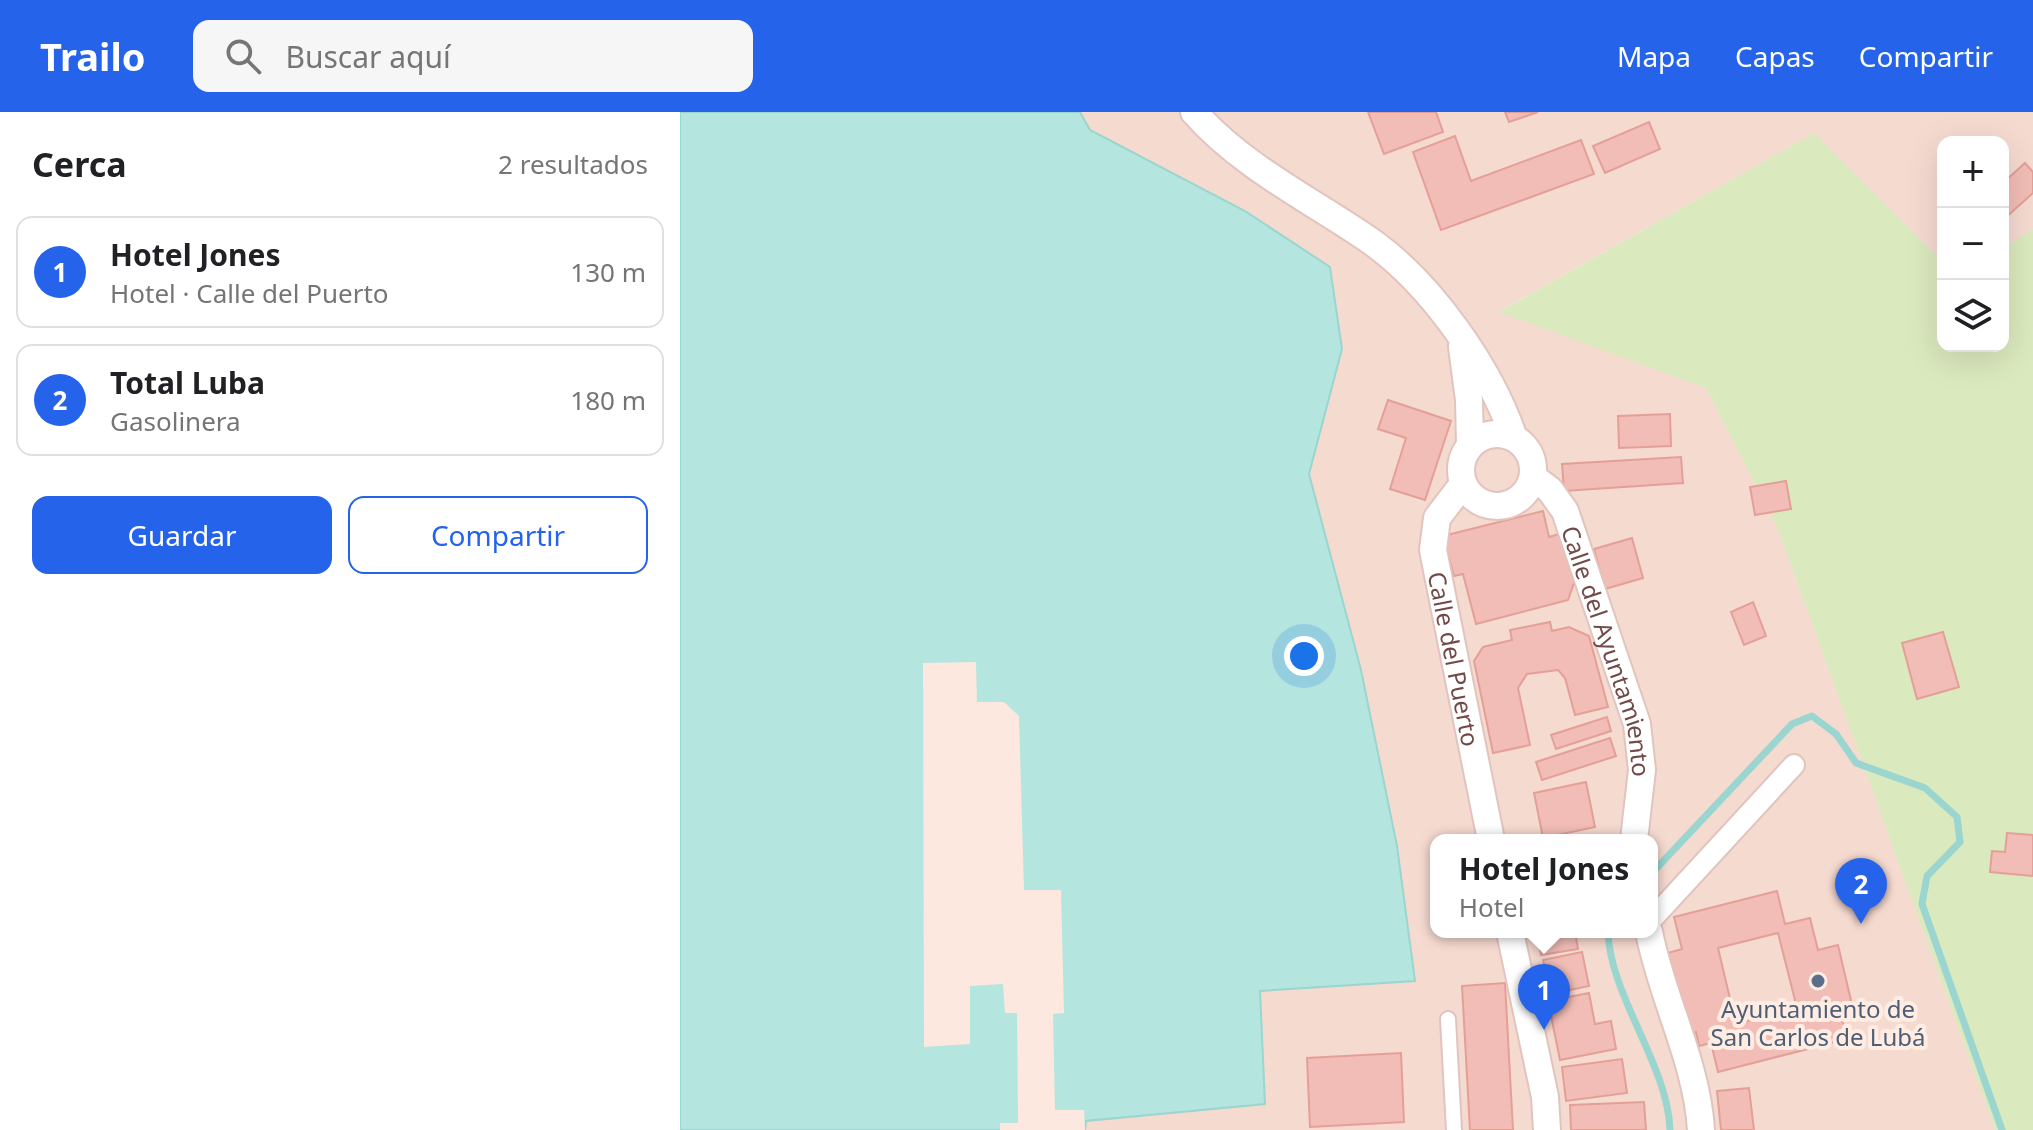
<!DOCTYPE html>
<html lang="es">
<head>
<meta charset="utf-8">
<style>
  :root { --surface:#fff; --page:#f6f6f6; --text:#202124; --muted:#757577; --line:#e0e0e0; --accent:#2563eb }
  body { margin:0; font-family:"Noto Sans",sans-serif; background:var(--page); color:var(--text) }
  .controls { position:absolute; right:24px; top:24px; display:grid; overflow:hidden; border-radius:16px; box-shadow:0 8px 32px #0002 }
  .controls button { width:72px; height:72px; display:grid; place-items:center; padding:0; border:0; border-bottom:2px solid var(--line); background:var(--surface); color:var(--text); font:40px sans-serif }
  .you { position:absolute; left:624px; top:544px; width:28px; height:28px; margin:-20px; border:6px solid #fff; border-radius:50%; background:#1a73e8; box-shadow:0 0 0 12px #1a73e833 }
  .badge { display:grid; place-items:center; width:52px; height:52px; border-radius:50%; background:var(--accent); color:#fff; font-size:26px; font-weight:700 }
  .pin { position:absolute; translate:-50% -66px; filter:drop-shadow(0 2px 4px #0008) }
  .pin::after { content:''; position:absolute; top:42px; width:28px; height:24px; background:inherit; clip-path:polygon(0 0,100% 0,50% 100%) }
  .popup { position:absolute; left:750px; top:722px; width:228px; height:104px; box-sizing:border-box; display:grid; place-content:center; border-radius:16px; background:var(--surface); filter:drop-shadow(0 2px 6px #0005); font-size:26px; white-space:nowrap; color:var(--muted) }
  .popup b { font-size:30px; color:var(--text) }
  .popup::after { content:''; position:absolute; left:50%; top:100%; margin-left:-16px; border:16px solid transparent; border-top-color:var(--surface) }
  .list { margin:0; padding:0; list-style:none }
  h2 { display:flex; justify-content:space-between; align-items:center; height:104px; margin:0; padding:0 32px; font-size:34px }
  h2 small { font-size:26px; font-weight:400; color:var(--muted) }
  .list li { display:grid; grid-template-columns:52px 1fr auto; gap:24px; align-items:center; box-sizing:border-box; height:112px; margin:0 16px 16px; padding:0 16px; border:2px solid var(--line); border-radius:16px }
  .list b { display:block; font-size:30px; white-space:nowrap }
  .list p { margin:0; font-size:26px; white-space:nowrap; color:var(--muted) }
  .list em { font-size:26px; font-style:normal; color:var(--muted) }
  .actions { display:flex; gap:16px; padding:24px 32px }
  .actions a { flex:1; padding:18px 0; border:2px solid var(--accent); border-radius:16px; text-align:center; font-size:28px; color:var(--accent) }
  .actions .main { background:var(--accent); color:#fff }
  .icon { flex:none; width:44px; height:44px; fill:none; stroke:currentColor; stroke-width:2; stroke-linecap:round; stroke-linejoin:round }
  .map { position:relative; flex:none; width:1353px; height:1018px; overflow:hidden }
  header { display:flex; align-items:center; gap:48px; box-sizing:border-box; height:112px; padding:0 40px; background:var(--accent); color:#fff }
  header strong { font-size:38px }
  nav { display:flex; gap:44px; margin-inline-start:auto; font-size:28px }
  .search { width:560px; height:72px; background:var(--page); display:flex; align-items:center; gap:20px; box-sizing:border-box; padding:0 28px; border-radius:16px; color:var(--muted); font-size:30px }
  main { display:flex }
  aside { flex:1; background:var(--surface) }
  .map>svg:first-child { display:block }
  .residential { fill:#f5dad0; fill-rule:evenodd }
  .green { fill:#dbe9be }
  .water { fill:#b4e5de; stroke:#9ad6cf; stroke-width:2 }
  .pier { fill:#fce8de }
  .lines { fill:none; stroke-linecap:round; stroke-linejoin:round }
  .stream { stroke:#9ad6cf; stroke-width:7 }
  .building { fill:#f1bdb6; stroke:#e49f97; stroke-width:2; fill-rule:evenodd }
  .service-casing { stroke:#e1c4be; stroke-width:18 }
  .pedestrian-casing { stroke:#e1c4be; stroke-width:24 }
  .minor-casing { stroke:#e1c4be; stroke-width:30 }
  .service { stroke:#fff; stroke-width:14 }
  .pedestrian { stroke:#fff; stroke-width:20 }
  .minor { stroke:#fff; stroke-width:26 }
  .service-dot { fill:#5c6f8a; stroke:#ffede4; stroke-width:3 }
  .labels { text-anchor:middle; dominant-baseline:central; stroke-width:8; stroke-linejoin:round; paint-order:stroke }
  .street-label { font-size:24px; fill:#714a47; stroke:#ffede4 }
  .service-label { font-size:24px; fill:#4e5e75; stroke:#ffede4 }
</style>
</head>
<body>
<header>
<strong>Trailo</strong>
<div class="search"><svg class="icon" aria-label="search" viewBox="0 0 24 24"><circle cx="10" cy="10" r="6"/><path d="M15 15l6 6"/></svg>Buscar aquí</div>
<nav><a>Mapa</a><a>Capas</a><a>Compartir</a></nav>
</header>
<main>
<aside>
<h2>Cerca<small>2 resultados</small></h2>
<ul class="list">
<li><span class="badge">1</span><div><b>Hotel Jones</b><p>Hotel · Calle del Puerto</p></div><em>130 m</em></li>
<li><span class="badge">2</span><div><b>Total Luba</b><p>Gasolinera</p></div><em>180 m</em></li>
</ul>
<div class="actions"><a class="main">Guardar</a><a>Compartir</a></div>
</aside>
<div class="map">
<svg width="1353" height="1018" viewBox="0 0 1353 1018">
  <rect width="100%" height="100%" fill="#fce8de"/>
  <!-- residential -->
  <path class="residential" d="M400 0H1353V117L1323 136V30H1263V150L1134 21 820 199 1026 276 1098 417 1315 1018H405V1010L580 878 734 869 681 558 629 361 662 237 565 99 410 18ZM756 728H972V820H756Z"/>
  <!-- green -->
  <polygon class="green" points="1134,21 1263,150 1263,234 1323,234 1323,136 1353,117 1353,1018 1315,1018 1098,417 1026,276 819,200"/>
  <!-- water -->
  <polygon class="water" points="0,0 400,0 410,18 565,99 650,155 662,237 629,362 681,558 717,734 735,869 580,879 585,992 406,1009 405,1018 0,1018"/>
  <!-- pier -->
  <polygon class="pier" points="296,550 297,590 324,590 339,604 344,778 381,778 384,901 373,902 375,998 404,998 405,1018 320,1018 320,1011 338,1011 337,901 325,901 323,872 290,874 290,932 244,935 243,551"/>
  <g class="lines">
    <!-- stream -->
    <g class="stream">
      <polyline points="972,761 1112,612 1132,604 1156,622 1176,651 1245,676 1277,705 1280,730 1247,764 1242,792 1322,1018"/>
      <path d="M928 820C930 884 988 953 990 1018"/>
    </g>
  </g>
  <!-- building -->
  <g class="building">
    <polygon points="688,0 756,0 763,20 704,42"/>
    <polygon points="825,0 858,0 829,10"/>
    <polygon points="969,10 980,37 925,61 913,34"/>
    <polygon points="775,24 791,69 901,28 914,62 761,118 733,40"/>
    <polygon points="1345,51 1353,60 1353,81 1323,108 1323,71"/>
    <polygon points="708,288 771,309 745,388 710,377 726,326 698,317"/>
    <polygon points="990,302 991,334 939,336 938,304"/>
    <polygon points="1001,345 1003,371 884,379 882,352"/>
    <polygon points="1106,369 1111,397 1075,403 1070,375"/>
    <polygon points="863,399 869,425 883,421 895,468 888,488 796,512 783,462 774,464 763,424"/>
    <polygon points="952,426 963,466 925,477 914,437"/>
    <polygon points="1073,490 1086,524 1064,533 1051,500"/>
    <polygon points="870,510 872,519 889,515 909,524 928,595 895,603 885,566 878,558 847,562 838,576 850,633 813,641 794,549 803,535 832,528 830,518"/>
    <polygon points="1263,520 1279,575 1237,587 1222,531"/>
    <polygon points="927,605 931,619 876,637 871,623"/>
    <polygon points="930,626 936,644 862,668 856,650"/>
    <polygon points="906,670 915,715 863,726 854,681"/>
    <polygon points="1327,721 1353,723 1353,764 1310,760 1312,739 1325,740"/>
    <path d="M1097 779 1105 812 1130 806 1138 838 1158 833 1173 897 1160 900 1167 927 1038 960 1031 931 1019 934 1016 920 1008 922 988 841 1002 837 994 805ZM1098 821 1117 896 1056 912 1038 836Z"/>
    <polygon points="857,820 895,820 898,837 861,843"/>
    <polygon points="902,840 909,874 870,882 863,848"/>
    <polygon points="825,871 833,1018 790,1018 782,874"/>
    <polygon points="909,881 915,912 931,909 936,937 880,948 868,889"/>
    <polygon points="721,941 724,1010 630,1015 627,946"/>
    <polygon points="942,947 947,981 886,989 882,955"/>
    <polygon points="1069,976 1074,1018 1041,1018 1037,979"/>
    <polygon points="964,990 966,1018 891,1018 890,993"/>
  </g>
  <g class="lines">
    <defs>
      <polyline id="service" points="768,907 774,1018"/>
      <polyline id="pedestrian" points="972,807 1114,653"/>
      <g id="minor">
        <path d="M514 0C562 55 633 89 692 130 752 173 810 256 834 326"/>
        <polyline points="782,235 789,288 790,333"/>
        <circle cx="817" cy="358" r="36"/>
        <path id="s1" d="M853 365 870 378 885 399 957 612 962 658 954 728"/>
        <path id="s2" d="M783 372 757 406 753 438 811 728"/>
        <polyline points="830,820 865,985 867,1018"/>
        <path d="M969 820C982 887 1017 950 1021 1018"/>
      </g>
    </defs>
    <!-- service casing -->
    <use href="#service" class="service-casing"/>
    <!-- pedestrian casing -->
    <use href="#pedestrian" class="pedestrian-casing"/>
    <!-- minor casing -->
    <use href="#minor" class="minor-casing"/>
    <!-- service -->
    <use href="#service" class="service"/>
    <!-- pedestrian -->
    <use href="#pedestrian" class="pedestrian"/>
    <!-- minor -->
    <use href="#minor" class="minor"/>
  </g>
  <!-- markers -->
  <circle class="service-dot" cx="1138" cy="869" r="8"/>
  <g class="labels">
    <!-- street labels -->
    <g class="street-label">
      <text stroke="none"><textPath href="#s1" startOffset="194">Calle del Ayuntamiento</textPath></text>
      <text stroke="none"><textPath href="#s2" startOffset="186">Calle del Puerto</textPath></text>
    </g>
    <!-- service labels -->
    <g class="service-label">
      <text x="1138" y="896">Ayuntamiento de<tspan x="1138" dy="28">San Carlos de Lubá</tspan></text>
    </g>
  </g>
</svg>
<div class="controls">
<button>+</button>
<button>−</button>
<button><svg class="icon" aria-label="layers" viewBox="0 0 24 24"><path d="M12 4l9 5-9 5-9-5zM3 14l9 5 9-5"/></svg></button>
</div>
<div class="you"></div>
<div class="pin badge" style="left:864px;top:918px">1</div>
<div class="popup"><b>Hotel Jones</b>Hotel</div>
<div class="pin badge" style="left:1181px;top:812px">2</div>
</div>
</main>
</body>
</html>
